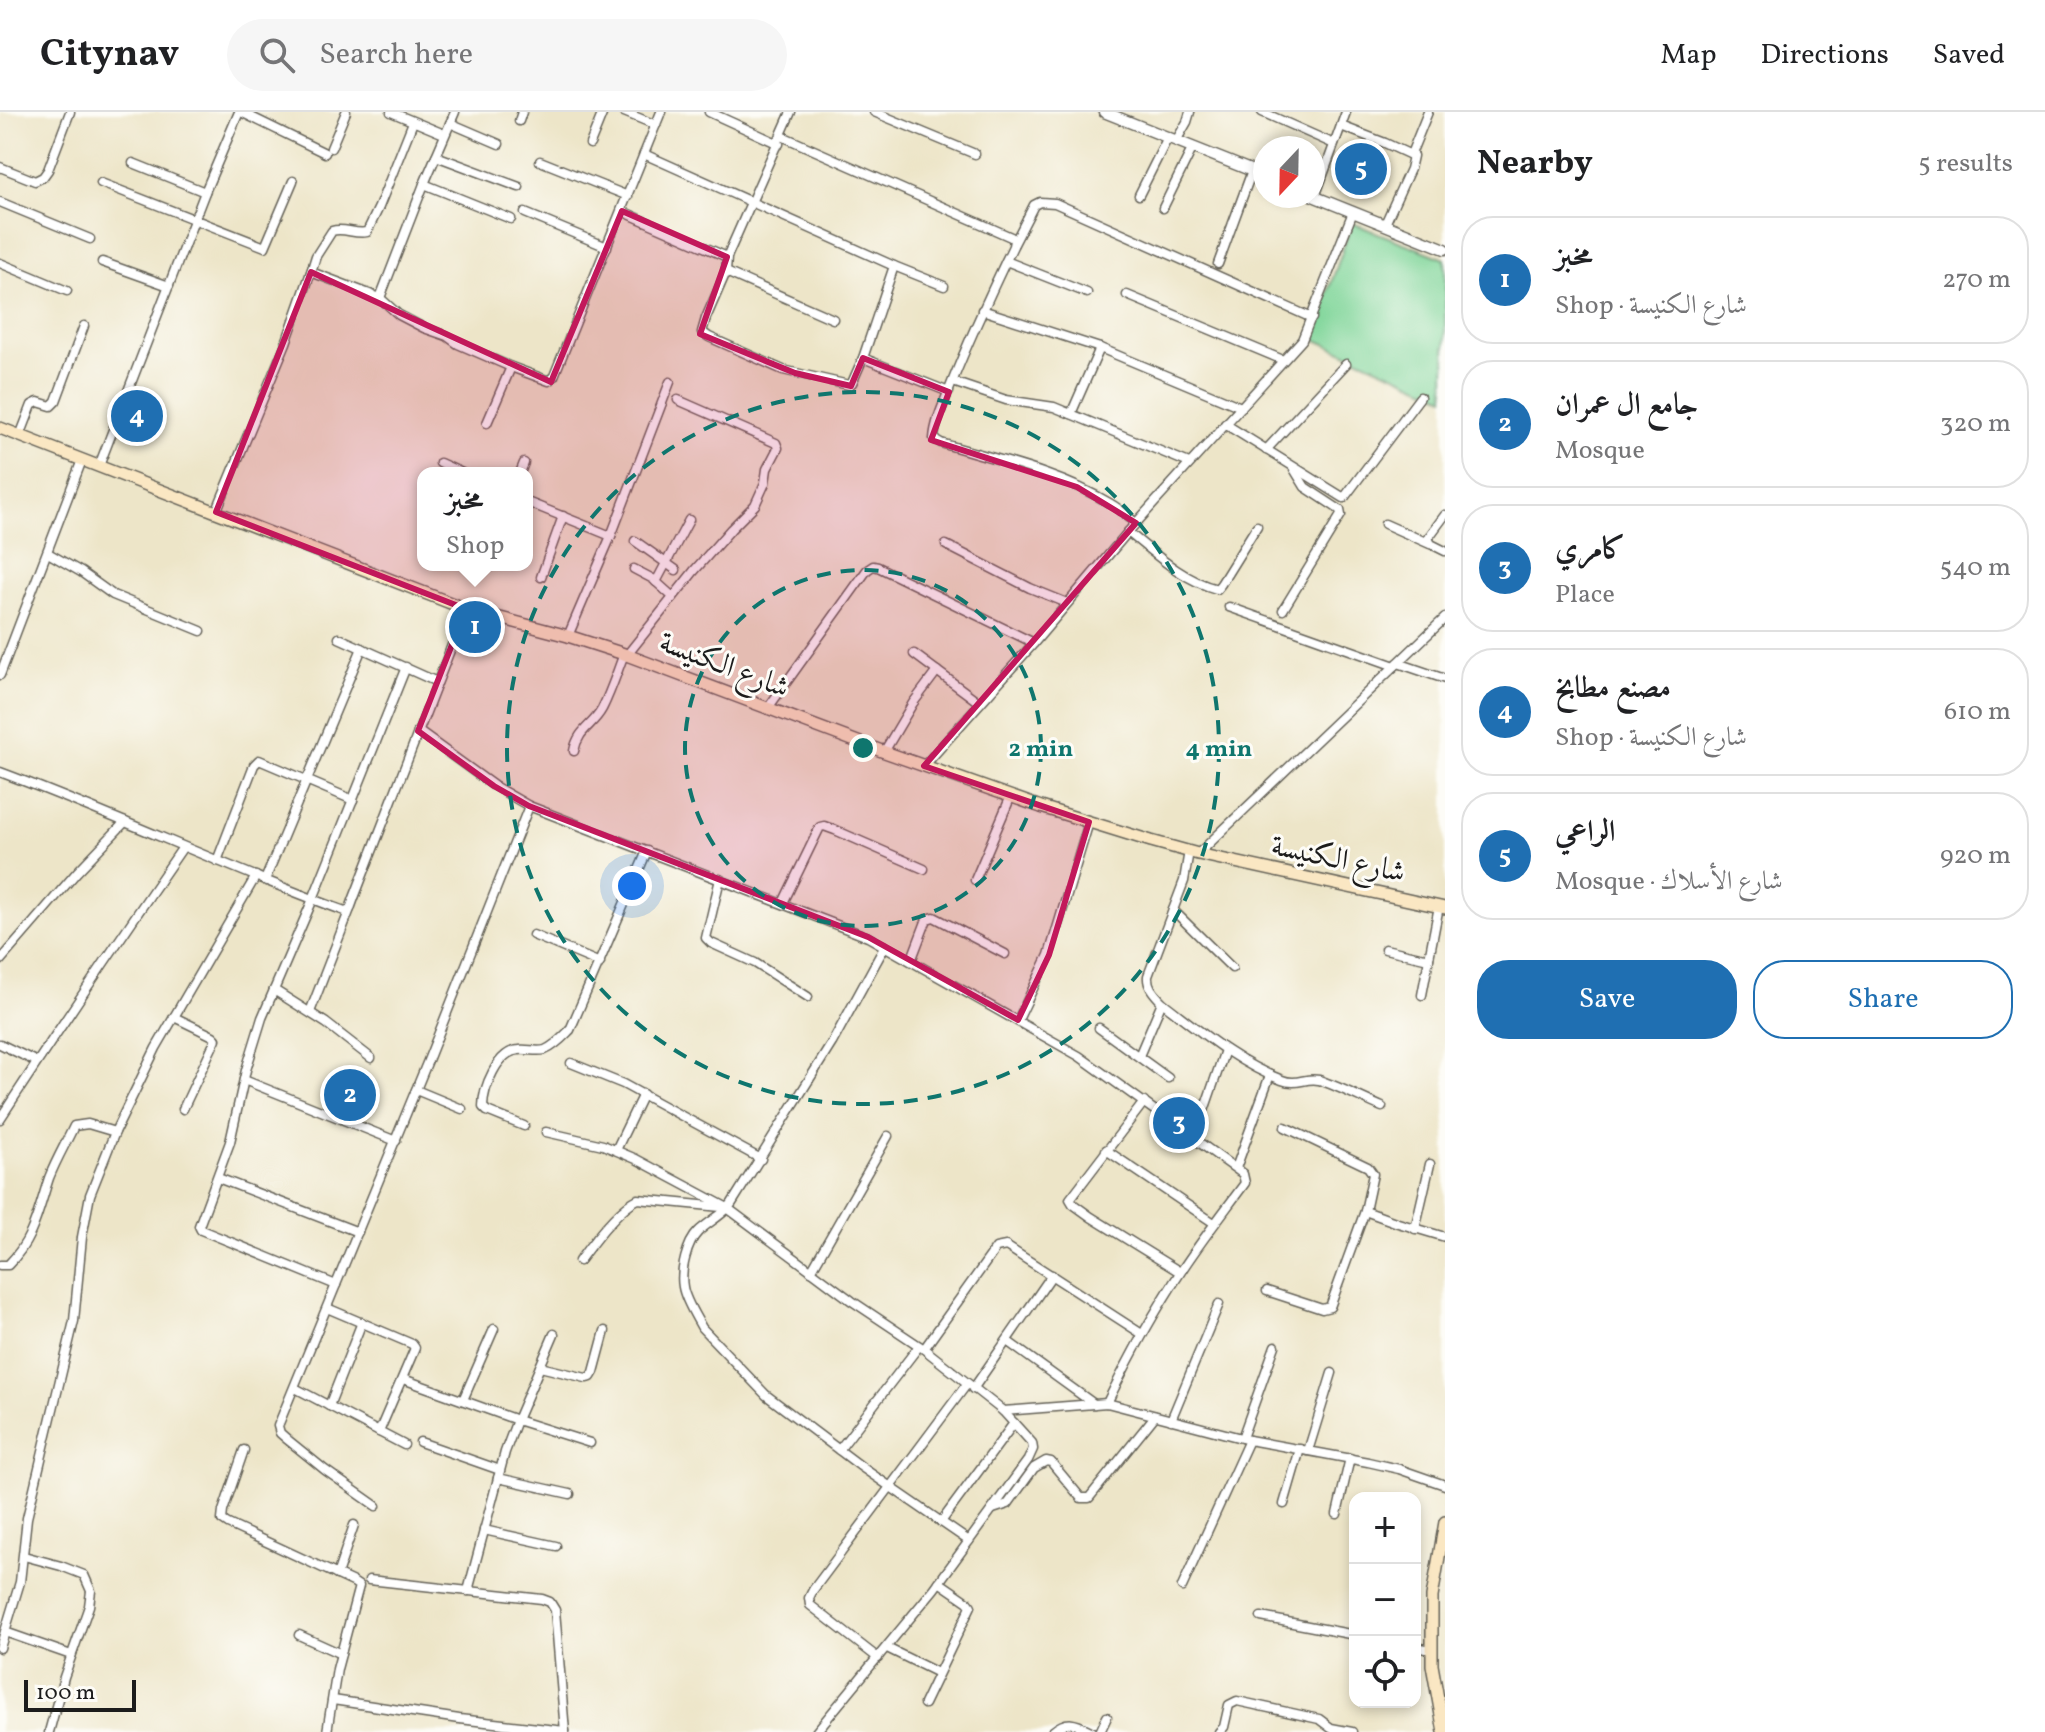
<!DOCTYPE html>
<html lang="en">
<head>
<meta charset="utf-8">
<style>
  :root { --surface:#fff; --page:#f6f6f6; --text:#202124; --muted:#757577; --line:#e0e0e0; --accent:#1f6fb2 }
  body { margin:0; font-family:Vollkorn,Amiri,serif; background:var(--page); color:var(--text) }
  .controls { position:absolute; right:24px; bottom:24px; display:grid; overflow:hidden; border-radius:16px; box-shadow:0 4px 12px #0003 }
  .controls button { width:72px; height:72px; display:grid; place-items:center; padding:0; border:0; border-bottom:2px solid var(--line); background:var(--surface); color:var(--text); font:40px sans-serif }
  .compass { position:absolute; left:1253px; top:24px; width:72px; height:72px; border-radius:50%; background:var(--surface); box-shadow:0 4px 12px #0003; rotate:202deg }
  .scale { position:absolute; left:24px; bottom:20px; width:112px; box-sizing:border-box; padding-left:8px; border:4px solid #1c1c1c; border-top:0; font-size:22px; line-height:28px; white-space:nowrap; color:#1c1c1c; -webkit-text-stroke:6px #fdfcf7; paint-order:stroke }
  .you { position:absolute; left:632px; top:774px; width:28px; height:28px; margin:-20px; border:6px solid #fff; border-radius:50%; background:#1a73e8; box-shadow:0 0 0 12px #1a73e833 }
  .badge { display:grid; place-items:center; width:52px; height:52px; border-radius:50%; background:var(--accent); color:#fff; font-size:26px; font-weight:700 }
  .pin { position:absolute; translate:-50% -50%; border:4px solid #fff; box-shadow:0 2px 8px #0006 }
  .popup { position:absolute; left:417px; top:355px; width:116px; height:104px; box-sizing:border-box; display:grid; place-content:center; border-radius:16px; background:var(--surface); filter:drop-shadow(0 2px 6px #0005); font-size:26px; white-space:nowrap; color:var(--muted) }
  .popup b { font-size:30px; color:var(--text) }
  .popup::after { content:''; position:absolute; left:50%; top:100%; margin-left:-16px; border:16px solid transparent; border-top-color:var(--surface) }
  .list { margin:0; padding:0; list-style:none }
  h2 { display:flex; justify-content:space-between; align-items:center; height:104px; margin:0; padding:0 32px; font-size:34px }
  h2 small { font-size:26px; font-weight:400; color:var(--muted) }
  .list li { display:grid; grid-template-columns:52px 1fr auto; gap:24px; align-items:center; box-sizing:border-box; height:128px; margin:0 16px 16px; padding:0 16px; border:2px solid var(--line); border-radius:32px }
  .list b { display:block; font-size:30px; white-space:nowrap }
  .list p { margin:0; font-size:26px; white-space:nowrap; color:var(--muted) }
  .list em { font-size:26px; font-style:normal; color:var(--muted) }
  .actions { display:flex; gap:16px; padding:24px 32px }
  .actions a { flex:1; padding:18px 0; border:2px solid var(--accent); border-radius:32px; text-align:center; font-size:28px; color:var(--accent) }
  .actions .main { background:var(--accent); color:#fff }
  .icon { flex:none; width:44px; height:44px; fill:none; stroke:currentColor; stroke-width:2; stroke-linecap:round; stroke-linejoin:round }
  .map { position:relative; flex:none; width:1445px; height:1620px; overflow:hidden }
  header { display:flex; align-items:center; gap:48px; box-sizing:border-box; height:112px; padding:0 40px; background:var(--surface); border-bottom:2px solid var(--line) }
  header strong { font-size:38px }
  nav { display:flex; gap:44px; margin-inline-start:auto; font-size:28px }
  .search { width:560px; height:72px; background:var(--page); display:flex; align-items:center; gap:20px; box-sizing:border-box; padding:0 28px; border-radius:44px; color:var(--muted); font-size:30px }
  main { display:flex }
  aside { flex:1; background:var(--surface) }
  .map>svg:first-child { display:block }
  .green { fill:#7fd599; stroke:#4e785a; stroke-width:2 }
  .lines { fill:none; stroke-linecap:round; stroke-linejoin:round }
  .minor-casing { stroke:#656258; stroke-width:11 }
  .tertiary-casing { stroke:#656258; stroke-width:13 }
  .secondary-casing { stroke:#656258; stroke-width:14 }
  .minor { stroke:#fff; stroke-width:8 }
  .tertiary { stroke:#fff; stroke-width:10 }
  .secondary { stroke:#fae7c3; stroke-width:11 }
  .marked { fill:#c2185b; fill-opacity:0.2; stroke:#c2185b; stroke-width:6; stroke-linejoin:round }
  .ring { fill:none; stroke:#0f766e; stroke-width:4; stroke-dasharray:14 10 }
  .labels { text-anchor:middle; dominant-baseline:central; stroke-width:6; stroke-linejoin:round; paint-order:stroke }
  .street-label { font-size:30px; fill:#1c1c1c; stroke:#fdfcf7 }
  .centre { fill:#0f766e; stroke:#fdfcf7; stroke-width:4 }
  .ring-label { font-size:24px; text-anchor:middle; font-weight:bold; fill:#0f766e; stroke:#fdfcf7; stroke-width:6; stroke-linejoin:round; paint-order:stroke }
</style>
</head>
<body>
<header>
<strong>Citynav</strong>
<div class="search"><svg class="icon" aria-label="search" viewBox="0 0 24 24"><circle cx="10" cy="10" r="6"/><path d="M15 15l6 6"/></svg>Search here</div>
<nav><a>Map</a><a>Directions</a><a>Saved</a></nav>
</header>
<main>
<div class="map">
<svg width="1445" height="1620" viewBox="0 0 1445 1620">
  <rect width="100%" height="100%" fill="#fdfcf7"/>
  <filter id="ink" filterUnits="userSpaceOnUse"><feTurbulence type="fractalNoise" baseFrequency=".0125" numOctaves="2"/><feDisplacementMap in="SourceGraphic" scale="16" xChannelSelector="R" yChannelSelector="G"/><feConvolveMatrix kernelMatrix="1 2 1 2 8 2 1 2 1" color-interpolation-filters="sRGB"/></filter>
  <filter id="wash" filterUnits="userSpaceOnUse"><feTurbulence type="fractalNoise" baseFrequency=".006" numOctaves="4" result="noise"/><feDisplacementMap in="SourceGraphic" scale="32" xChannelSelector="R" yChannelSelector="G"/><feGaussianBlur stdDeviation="1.8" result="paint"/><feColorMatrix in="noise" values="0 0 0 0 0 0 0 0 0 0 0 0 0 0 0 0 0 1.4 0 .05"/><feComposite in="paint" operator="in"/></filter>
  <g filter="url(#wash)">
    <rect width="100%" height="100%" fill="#ede5c8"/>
    <!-- green -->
    <polygon class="green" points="1352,111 1445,147 1445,285 1312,226"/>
  </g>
  <g filter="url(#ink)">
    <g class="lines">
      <defs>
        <g id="minor">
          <polyline points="241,0 325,41"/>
          <polyline points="391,0 444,22"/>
          <polyline points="624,0 656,13"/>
          <polyline points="709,0 779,32"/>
          <polyline points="874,0 975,42"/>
          <polyline points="1262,0 1334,32"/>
          <polyline points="519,9 522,0"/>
          <path d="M413 10 379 95 367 120C355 123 344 115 332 119L316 144 311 160 380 186 399 203 424 216 447 224 458 232 511 255 549 269 554 264 661 0"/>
          <polyline points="450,11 499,32"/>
          <polyline points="1341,14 1385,31 1413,44 1410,57 1385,112"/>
          <path d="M782 24 1011 125 1014 128 1013 134C991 180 970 225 951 273 945 289 935 309 934 327L941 331C998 348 1060 361 1111 392 1120 397 1128 405 1136 411"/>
          <polyline points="1176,29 1187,10 1190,0"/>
          <polyline points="590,32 603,0"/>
          <polyline points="331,36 346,0"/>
          <path d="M644 42C728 80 811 117 894 154L863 246 852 271 849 273 783 258 709 225 702 220 706 206 726 160 727 145 791 0"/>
          <polyline points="1411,42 1428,0"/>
          <polyline points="436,44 519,75"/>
          <polyline points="540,49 628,84"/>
          <polyline points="133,51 205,80"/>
          <polyline points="0,55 35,69 43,65 48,58 70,0"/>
          <polyline points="101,71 265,135 293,69"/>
          <polyline points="424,72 511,107"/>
          <polyline points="1139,83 1168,25"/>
          <polyline points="1315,85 1346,0"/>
          <polyline points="0,90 90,127"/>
          <polyline points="1163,96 1193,35"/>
          <polyline points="622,99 727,145"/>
          <polyline points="525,101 607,135"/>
          <polyline points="1014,132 1034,93 1040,90 1055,91 1312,206"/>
          <polyline points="1006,149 1087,181"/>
          <polyline points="102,150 169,174"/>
          <polyline points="0,151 67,179"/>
          <polyline points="1218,152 1252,59"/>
          <polyline points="894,154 944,174"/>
          <polyline points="726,160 833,207"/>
          <polyline points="1127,183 1283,248"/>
          <polyline points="380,186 424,72 455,0"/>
          <polyline points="982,198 1100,236 1241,295"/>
          <polyline points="863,246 949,280"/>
          <polyline points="953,270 1006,288 1054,295 1189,351"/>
          <polyline points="1071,302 1100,236"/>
          <polyline points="487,311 511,255"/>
          <polyline points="1225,312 1344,386 1420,285"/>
          <polyline points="20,324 32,293 38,290 51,294 56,289 84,214"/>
          <polyline points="1266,338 1346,252"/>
          <polyline points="440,351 462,361"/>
          <polyline points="99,354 205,80 239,0"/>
          <polyline points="520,361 524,351"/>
          <polyline points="527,390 611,424"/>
          <polyline points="216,400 286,231 311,160"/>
          <polyline points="1445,403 1428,426 1431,432 1445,439"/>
          <polyline points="1385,412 1430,432"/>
          <path d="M1128 420C1154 441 1184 469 1217 477L1221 472 1257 414"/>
          <polyline points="635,429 676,458"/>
          <polyline points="946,433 1030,476 1067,491"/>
          <polyline points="48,441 81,460 113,483 201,519"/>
          <polyline points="634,457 653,467 673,485"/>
          <polyline points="541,465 563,404"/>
          <polyline points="656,470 689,408"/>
          <polyline points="1229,495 1395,554"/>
          <polyline points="1283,498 1341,403 1340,398 1305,375 1294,357"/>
          <polyline points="568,524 611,424 670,270"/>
          <polyline points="339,526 437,570"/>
          <polyline points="914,542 980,591"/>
          <polyline points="627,543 694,459 731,417 755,393 765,371 767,357 778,336 776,331 678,288"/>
          <polyline points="1398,551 1445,567"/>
          <polyline points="0,563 82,348"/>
          <polyline points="768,596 867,458 873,454 878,455 1034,531"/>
          <path d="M418 619 494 674 529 694 868 825 1079 944 1243 1062 1245 1071C1223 1101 1200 1130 1180 1161 1152 1203 1129 1246 1107 1291"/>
          <path d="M574 639C578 617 593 614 602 597 611 579 617 560 624 542"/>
          <polyline points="884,640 913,591 937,559"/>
          <polyline points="924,654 1034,531 1128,420 1302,228 1353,100"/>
          <path d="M0 660C116 703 229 757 345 799L350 797 354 786 466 497"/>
          <path d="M1189 739 1184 769 1148 864C1147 875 1155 882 1162 890 1200 919 1237 951 1282 968 1297 974 1305 965 1319 968 1340 975 1361 986 1382 995"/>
          <polyline points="1198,742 1445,506"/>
          <polyline points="217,749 254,653 259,648 353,688"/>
          <polyline points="720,767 706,826 711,831 755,851 808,885"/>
          <polyline points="265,768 362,536"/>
          <polyline points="975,768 1011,684"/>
          <polyline points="783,791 820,715 824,714 835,718 924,757"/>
          <polyline points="1173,798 1232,856"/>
          <polyline points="533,823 600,851"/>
          <path d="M885 834 832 931 732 1091C726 1101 707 1111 698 1120 687 1131 680 1159 683 1175 685 1188 695 1203 702 1216L766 1283 863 1356 969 1429"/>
          <polyline points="1385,837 1429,847"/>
          <polyline points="0,849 77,760 125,710"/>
          <polyline points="911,849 927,807 934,805 1005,842"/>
          <polyline points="274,878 326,911 371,946"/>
          <polyline points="1422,883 1439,794"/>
          <polyline points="310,900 350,797"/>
          <polyline points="174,905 213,924 216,927 183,997"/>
          <polyline points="1018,908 1049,843 1089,710"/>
          <polyline points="1099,916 1168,966"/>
          <polyline points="0,932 37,950"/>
          <polyline points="1139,944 1162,890"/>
          <polyline points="571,951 623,972 761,1047"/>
          <polyline points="244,968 396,1029"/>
          <polyline points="416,978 462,997"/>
          <polyline points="1144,990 1070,1087 1073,1092 1091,1105 1180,1160"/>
          <path d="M0 1007C60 915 121 825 183 735"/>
          <path d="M524 1014 487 999 483 995C483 977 497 939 519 938 528 937 536 940 545 938 555 934 563 925 570 918L647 739"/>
          <polyline points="1197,1019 1225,938"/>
          <polyline points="546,1020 603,1033 636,1047 726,1095 852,1189 924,1237 1003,1299 1032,1331 1033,1337 1028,1348 934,1477 816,1620"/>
          <polyline points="616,1038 643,982"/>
          <polyline points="1106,1038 1214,1111"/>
          <polyline points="1236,1056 1270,963"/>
          <polyline points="218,1066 358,1120"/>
          <polyline points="1365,1099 1398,1111 1445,1125"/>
          <polyline points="1415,1117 1430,1052"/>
          <path d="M579 1149C592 1131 618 1096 638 1087L721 1095"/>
          <path d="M0 1153H8C34 1127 38 1099 49 1066 56 1048 66 1031 74 1014L88 1012 115 1020"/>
          <polyline points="811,1159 888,1024"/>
          <polyline points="336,1173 206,1120 201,1118 199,1114 230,1030 246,958 262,906 313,787 406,555"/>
          <polyline points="1267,1179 1322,1197 1330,1195 1365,1099 1373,1062 1368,1055 1285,1015"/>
          <polyline points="327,1196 412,1232 415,1236 379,1320"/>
          <polyline points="1007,1229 1094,1292"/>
          <polyline points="924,1237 996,1136 1006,1134 1142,1222"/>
          <polyline points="540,1255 586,1266 591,1265 594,1260 605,1219"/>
          <polyline points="403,1267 517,1308 590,1331"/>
          <polyline points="295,1276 404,1333"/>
          <polyline points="973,1277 1052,1163"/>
          <polyline points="463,1288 494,1217"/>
          <polyline points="329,1294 362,1210"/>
          <polyline points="1003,1299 1107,1291 1249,1328 1368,1350 1399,1357 1445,1373"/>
          <polyline points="1171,1308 1219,1192"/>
          <polyline points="1242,1326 1275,1234"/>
          <polyline points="420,1330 500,1358"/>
          <polyline points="244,1338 223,1399 222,1408 228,1412 353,1470 359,1474 337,1557 327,1620"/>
          <polyline points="839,1338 919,1234"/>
          <polyline points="1308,1339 1332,1261"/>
          <polyline points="498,1366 570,1382"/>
          <polyline points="1284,1392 1300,1337"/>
          <polyline points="376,1394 325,1358 288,1328 280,1321 278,1314 429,946 529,694"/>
          <polyline points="993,1397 1008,1392 1034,1356 1046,1349 1051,1350 1081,1386 1089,1386 1155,1304"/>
          <polyline points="1337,1402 1350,1346"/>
          <polyline points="941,1410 1014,1311"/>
          <polyline points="484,1418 556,1434"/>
          <polyline points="24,1444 61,1454 84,1463 91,1479 89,1494 64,1565 49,1620"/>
          <polyline points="337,1463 354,1413"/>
          <polyline points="369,1468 542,1487 550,1490 555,1498 565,1620"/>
          <polyline points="1182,1475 1249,1328"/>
          <polyline points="468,1479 505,1340 517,1308 554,1222"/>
          <polyline points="1261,1505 1355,1523"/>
          <polyline points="5,1520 71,1543"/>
          <polyline points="299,1523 341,1542"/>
          <polyline points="1415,1535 1432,1538"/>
          <polyline points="0,1536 20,1470 27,1406 74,1209 82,1125 90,1083 115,1020 156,936 256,764"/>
          <polyline points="887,1536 938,1561"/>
          <polyline points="878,1546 810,1493 809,1486 813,1478 967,1272"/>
          <polyline points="333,1588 459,1607 565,1619"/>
          <polyline points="924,1592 971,1494 968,1490 939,1470"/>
          <path d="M1052 1620C1068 1606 1077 1612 1093 1620"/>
          <polyline points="1100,1620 1107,1605"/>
          <polyline points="1219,1620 1224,1615 1229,1593 1237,1589 1319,1607 1331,1616 1352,1620"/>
        </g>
        <g id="tertiary">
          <polyline points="1104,0 1265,64"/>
          <polyline points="1313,84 1445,137"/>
        </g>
        <g id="secondary">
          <polyline points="0,316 466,497 568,524 624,542 879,638 1041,695 1151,729 1198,742 1445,796"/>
          <polyline points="1444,1620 1432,1553 1432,1485 1445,1410"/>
        </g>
      </defs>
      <!-- minor casing -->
      <use href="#minor" class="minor-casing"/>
      <!-- tertiary casing -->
      <use href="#tertiary" class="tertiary-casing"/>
      <!-- secondary casing -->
      <use href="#secondary" class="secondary-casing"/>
      <!-- minor -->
      <use href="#minor" class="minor"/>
      <!-- tertiary -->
      <use href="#tertiary" class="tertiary"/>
      <!-- secondary -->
      <use href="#secondary" class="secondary"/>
    </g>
  </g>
  <!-- marked area -->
  <path class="marked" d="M622 99 727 145 700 222 795 261 851 274 863 246 949 280 931 328 1077 375 1136 411 924 654 1089 710 1049 843 1018 908 868 825 529 694 494 674 418 619 466 497 216 400 311 160 551 270Z"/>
  <!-- distance rings -->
  <g class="ring">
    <circle cx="863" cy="636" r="178"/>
    <circle cx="863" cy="636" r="356"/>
  </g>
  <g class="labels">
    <!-- street labels -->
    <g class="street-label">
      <text transform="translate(724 554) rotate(21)">شارع الكنيسة</text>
      <text transform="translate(1338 748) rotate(12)">شارع الكنيسة</text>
    </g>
  </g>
  <circle cx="863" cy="636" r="12" class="centre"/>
  <g class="ring-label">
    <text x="1041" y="644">2 min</text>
    <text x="1219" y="644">4 min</text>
  </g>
</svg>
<div class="controls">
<button>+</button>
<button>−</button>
<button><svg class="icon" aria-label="locate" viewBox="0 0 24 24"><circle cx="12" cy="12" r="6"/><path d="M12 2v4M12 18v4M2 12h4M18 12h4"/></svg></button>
</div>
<svg class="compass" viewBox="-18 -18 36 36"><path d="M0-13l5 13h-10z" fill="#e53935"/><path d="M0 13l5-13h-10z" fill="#757577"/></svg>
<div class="scale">100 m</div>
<div class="you"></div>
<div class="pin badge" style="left:475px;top:515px">1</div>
<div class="popup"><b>مخبز</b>Shop</div>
<div class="pin badge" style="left:350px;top:983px">2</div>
<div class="pin badge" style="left:1179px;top:1011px">3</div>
<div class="pin badge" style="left:137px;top:304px">4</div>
<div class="pin badge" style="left:1361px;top:57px">5</div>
</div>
<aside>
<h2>Nearby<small>5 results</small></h2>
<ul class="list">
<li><span class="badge">1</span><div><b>مخبز</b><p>Shop · شارع الكنيسة</p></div><em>270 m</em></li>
<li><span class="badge">2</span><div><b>جامع ال عمران</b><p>Mosque</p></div><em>320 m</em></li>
<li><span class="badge">3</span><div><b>كامري</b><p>Place</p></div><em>540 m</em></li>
<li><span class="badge">4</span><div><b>مصنع مطابخ</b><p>Shop · شارع الكنيسة</p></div><em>610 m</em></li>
<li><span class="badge">5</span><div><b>الراعي</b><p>Mosque · شارع الأسلاك</p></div><em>920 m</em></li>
</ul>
<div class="actions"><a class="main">Save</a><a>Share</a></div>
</aside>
</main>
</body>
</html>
